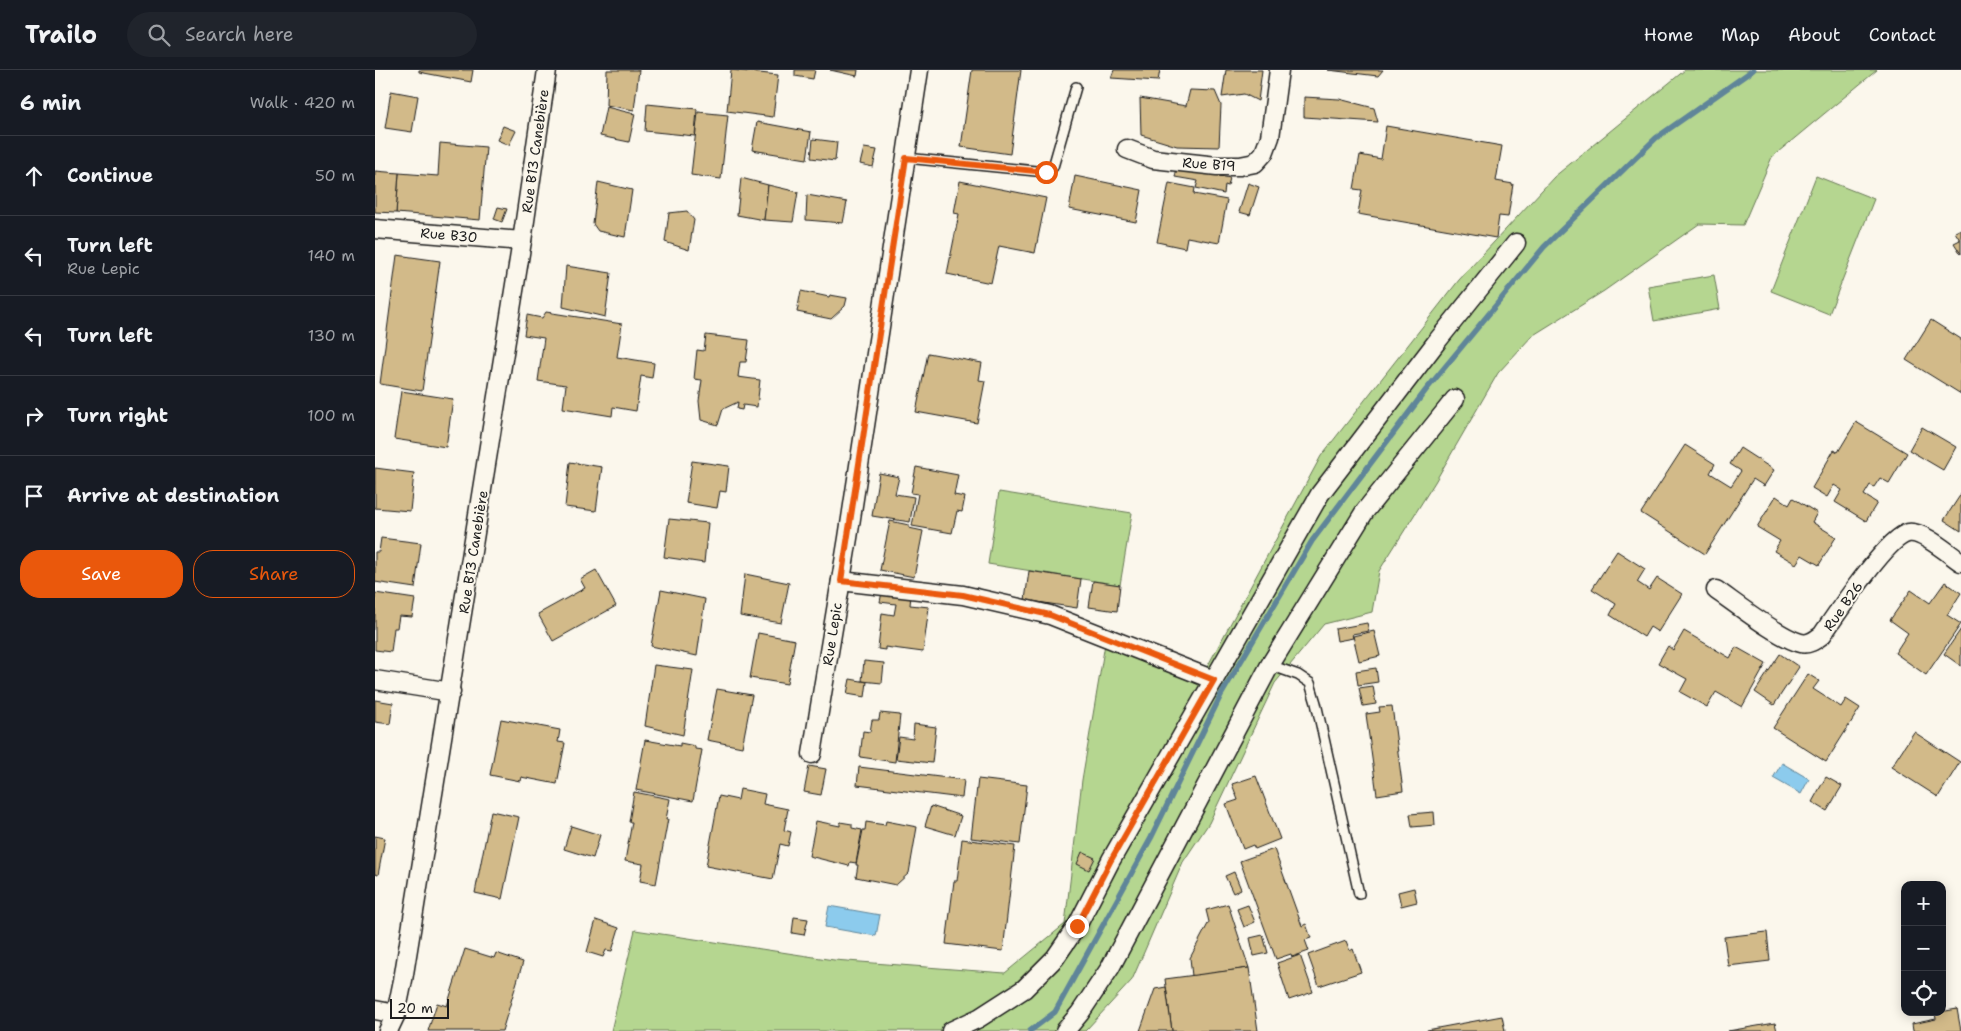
<!DOCTYPE html>
<html lang="en">
<head>
<meta charset="utf-8">
<style>
  :root { --surface:#171b24; --page:#20242c; --text:#f1f3f6; --muted:#9ea1a6; --line:#363941; --accent:#ea580c }
  body { margin:0; font-family:"Shantell Sans",sans-serif; background:var(--page); color:var(--text) }
  .controls { position:absolute; right:15px; bottom:15px; display:grid; overflow:hidden; border-radius:10px; box-shadow:0 2px 12px #0003 }
  .controls button { width:45px; height:45px; display:grid; place-items:center; padding:0; border:0; border-bottom:1px solid var(--line); background:var(--surface); color:var(--text); font:25px sans-serif }
  .scale { position:absolute; left:15px; bottom:12px; width:59px; box-sizing:border-box; padding-left:5px; border:2px solid #1c1c1c; border-top:0; font-size:14px; line-height:18px; white-space:nowrap; color:#1c1c1c; -webkit-text-stroke:4px #fbf7ec; paint-order:stroke }
  .stop { position:absolute; width:15px; height:15px; margin:-11px; border:4px solid #ea580c; border-radius:50%; background:#fff }
  .stop.end { background:#ea580c; border-color:#fff; box-shadow:0 1px 5px #0008 }
  .list { margin:0; padding:0; list-style:none }
  h2 { display:flex; justify-content:space-between; align-items:center; height:65px; margin:0; padding:0 20px; font-size:21px }
  h2 small { font-size:16px; font-weight:400; color:var(--muted) }
  .list li { display:grid; grid-template-columns:32px 1fr auto; gap:15px; align-items:center; box-sizing:border-box; height:80px; padding:0 20px; border-top:1px solid var(--line) }
  .list b { display:block; font-size:19px; white-space:nowrap }
  .list p { margin:0; font-size:16px; white-space:nowrap; color:var(--muted) }
  .list em { font-size:16px; font-style:normal; color:var(--muted) }
  .actions { display:flex; gap:10px; padding:15px 20px }
  .actions a { flex:1; padding:11px 0; border:1px solid var(--accent); border-radius:20px; text-align:center; font-size:18px; color:var(--accent) }
  .actions .main { background:var(--accent); color:#fff }
  .icon { flex:none; width:28px; height:28px; fill:none; stroke:currentColor; stroke-width:2; stroke-linecap:round; stroke-linejoin:round }
  .map { position:relative; flex:none; width:1586px; height:961px; overflow:hidden }
  header { display:flex; align-items:center; gap:30px; box-sizing:border-box; height:70px; padding:0 25px; background:var(--surface); border-bottom:1px solid var(--line) }
  header strong { font-size:24px }
  nav { display:flex; gap:28px; margin-inline-start:auto; font-size:18px }
  .search { width:350px; height:45px; background:var(--page); display:flex; align-items:center; gap:12px; box-sizing:border-box; padding:0 18px; border-radius:28px; color:var(--muted); font-size:19px }
  main { display:flex }
  aside { flex:1; background:var(--surface) }
  .map>svg:first-child { display:block }
  .grass { fill:#b5d690; stroke:#687956 }
  .water { fill:#8ccbed; stroke:#5f8599 }
  .lines { fill:none; stroke-linecap:round; stroke-linejoin:round }
  .stream { stroke:#5f8599; stroke-width:5.5 }
  .building { fill:#d2ba89; stroke:#1c1c1c }
  .service-casing { stroke:#1c1c1c; stroke-width:12 }
  .minor-casing { stroke:#1c1c1c; stroke-width:21 }
  .service { stroke:#fbf7ec; stroke-width:9 }
  .minor { stroke:#fbf7ec; stroke-width:18 }
  .route { stroke:#ea580c; stroke-width:6 }
  .labels { text-anchor:middle; dominant-baseline:central; stroke-width:4; stroke-linejoin:round; paint-order:stroke }
  .street-label { font-size:14px; fill:#1c1c1c; stroke:#fbf7ec }
</style>
</head>
<body>
<header>
<strong>Trailo</strong>
<div class="search"><svg class="icon" aria-label="search" viewBox="0 0 24 24"><circle cx="10" cy="10" r="6"/><path d="M15 15l6 6"/></svg>Search here</div>
<nav><a>Home</a><a>Map</a><a>About</a><a>Contact</a></nav>
</header>
<main>
<aside>
<h2>6 min<small>Walk · 420 m</small></h2>
<ul class="list">
<li><svg class="icon" aria-label="ahead" viewBox="0 0 24 24"><path d="M12 20V5M6 11l6-6 6 6"/></svg><div><b>Continue</b></div><em>50 m</em></li>
<li><svg class="icon" aria-label="left" viewBox="0 0 24 24"><path d="M17 20v-9H6M10 6l-5 5 5 5"/></svg><div><b>Turn left</b><p>Rue Lepic</p></div><em>140 m</em></li>
<li><svg class="icon" aria-label="left" viewBox="0 0 24 24"><path d="M17 20v-9H6M10 6l-5 5 5 5"/></svg><div><b>Turn left</b></div><em>130 m</em></li>
<li><svg class="icon" aria-label="right" viewBox="0 0 24 24"><path d="M7 20v-9h11M14 6l5 5-5 5"/></svg><div><b>Turn right</b></div><em>100 m</em></li>
<li><svg class="icon" aria-label="arrive" viewBox="0 0 24 24"><path d="M6 21V4h12l-3 4 3 4H6"/></svg><div><b>Arrive at destination</b></div></li>
</ul>
<div class="actions"><a class="main">Save</a><a>Share</a></div>
</aside>
<div class="map">
<svg width="1586" height="961" viewBox="0 0 1586 961">
  <rect width="100%" height="100%" fill="#fbf7ec"/>
  <filter id="ink" filterUnits="userSpaceOnUse"><feTurbulence type="fractalNoise" baseFrequency=".02" numOctaves="2"/><feDisplacementMap in="SourceGraphic" scale="10" xChannelSelector="R" yChannelSelector="G"/><feConvolveMatrix kernelMatrix="1 2 1 2 8 2 1 2 1" color-interpolation-filters="sRGB"/></filter>
  <g filter="url(#ink)">
    <!-- grass -->
    <g class="grass">
      <polygon points="1310,0 1502,0 1397,87 1368,155 1324,154 1229,221 1157,266 1123,303 1060,412 1004,501 997,542 949,554 900,613 834,753 808,792 757,910 712,959 710,961 236,961 260,860 459,890 630,903 690,854 707,710 732,562 831,599 946,386 1084,210 1179,107"/>
      <polygon points="1441,106 1499,129 1454,244 1396,221"/>
      <polygon points="1339,205 1345,239 1279,251 1273,216"/>
      <polygon points="624,422 757,443 745,515 613,494"/>
    </g>
    <!-- water -->
    <g class="water">
      <polygon points="1407,693 1434,709 1426,724 1398,708"/>
      <polygon points="454,836 505,845 501,866 450,857"/>
    </g>
    <g class="lines">
      <!-- stream -->
      <polyline class="stream" points="655,961 680,942 776,768 846,625 937,471 1051,320 1169,177 1281,68 1378,0"/>
    </g>
    <!-- building -->
    <g class="building">
      <polygon points="44,0 98,0 96,12 44,2"/>
      <polygon points="232,0 264,0 259,40 231,35"/>
      <polygon points="356,0 403,5 398,47 352,41"/>
      <polygon points="420,0 440,0 438,9 420,6"/>
      <polygon points="455,0 483,0 482,6"/>
      <polygon points="597,0 646,0 635,84 586,77"/>
      <polygon points="739,0 785,0 783,11 736,8"/>
      <polygon points="851,0 887,0 883,31 869,24 847,27"/>
      <polygon points="953,0 1008,0 1003,6"/>
      <polygon points="815,20 840,21 846,35 844,77 802,76 766,65 765,28 811,36"/>
      <polygon points="16,21 43,26 37,62 10,58"/>
      <polygon points="929,27 964,29 999,38 1003,52 929,47"/>
      <polygon points="272,34 322,39 320,66 270,61"/>
      <polygon points="231,37 260,44 254,72 225,66"/>
      <polygon points="323,42 353,45 346,109 316,105"/>
      <polygon points="382,52 436,62 432,89 377,80"/>
      <polygon points="128,56 141,61 134,75 122,70"/>
      <polygon points="1011,56 1127,76 1121,111 1138,114 1133,147 1124,146 1121,168 983,144 987,120 979,119 985,85 1006,89"/>
      <polygon points="438,69 462,72 460,91 436,88"/>
      <polygon points="65,73 111,77 105,150 21,143 24,103 63,106"/>
      <polygon points="489,78 502,80 498,97 485,94"/>
      <polygon points="802,98 855,108 853,116 850,115 849,124 821,118 823,111 800,107"/>
      <polygon points="0,101 24,103 21,143 0,142"/>
      <polygon points="700,106 767,120 761,152 694,139"/>
      <polygon points="366,108 393,115 389,150 362,145"/>
      <polygon points="585,111 671,128 660,183 624,176 616,213 572,204 584,144 579,143"/>
      <polygon points="223,112 257,120 250,167 223,161 218,154"/>
      <polygon points="794,113 820,118 819,124 852,130 844,173 812,167 810,178 782,172"/>
      <polygon points="873,113 884,117 875,145 864,142"/>
      <polygon points="393,115 423,122 418,152 389,150"/>
      <polygon points="432,125 472,132 468,153 431,150"/>
      <polygon points="123,137 132,139 127,152 119,149"/>
      <polygon points="312,141 319,150 314,180 290,172 294,143"/>
      <polygon points="1586,159 1586,184 1579,173 1585,170 1580,162"/>
      <polygon points="22,185 65,191 47,321 5,314"/>
      <polygon points="191,196 236,203 230,247 188,237"/>
      <polygon points="426,221 454,227 455,225 472,228 470,236 456,249 422,242"/>
      <polygon points="171,242 247,254 242,287 279,293 277,308 266,306 261,341 238,337 237,346 188,338 191,315 163,311 169,268 149,265 152,245 167,248"/>
      <polygon points="1556,250 1586,269 1586,324 1531,290"/>
      <polygon points="331,265 374,270 371,292 365,292 363,307 385,310 382,337 368,335 367,340 362,339 363,332 348,339 343,355 326,350 324,331 327,310 319,309 322,280 329,281"/>
      <polygon points="553,283 607,293 604,310 610,311 602,353 541,342"/>
      <polygon points="26,321 78,329 71,377 19,369"/>
      <polygon points="1481,352 1532,383 1514,413 1505,408 1499,417 1495,415 1489,425 1502,433 1491,451 1460,432 1467,420 1459,415 1452,427 1437,418 1459,380 1463,382"/>
      <polygon points="1547,357 1581,377 1568,400 1534,380"/>
      <polygon points="1310,375 1340,394 1335,403 1356,416 1366,401 1355,394 1365,378 1399,400 1389,416 1378,409 1330,484 1266,443"/>
      <polygon points="317,391 354,396 351,422 345,421 342,438 311,433"/>
      <polygon points="195,392 227,397 221,441 190,437"/>
      <polygon points="541,397 583,405 579,425 590,427 587,442 582,441 577,463 537,456 543,424 536,423"/>
      <polygon points="0,398 39,403 35,441 0,438"/>
      <polygon points="504,403 524,407 520,424 539,427 535,452 497,446"/>
      <polygon points="1586,424 1586,461 1569,450"/>
      <polygon points="1401,426 1414,435 1418,428 1442,443 1437,452 1461,467 1444,495 1427,485 1421,494 1399,481 1405,471 1382,457"/>
      <polygon points="294,449 333,453 329,493 289,487"/>
      <polygon points="515,451 534,455 534,458 548,461 539,507 505,500"/>
      <polygon points="6,468 46,473 40,518 0,512 0,482 4,482"/>
      <polygon points="1242,481 1270,499 1262,512 1274,520 1282,508 1307,524 1283,562 1275,557 1269,567 1235,545 1241,534 1217,519"/>
      <polygon points="221,500 241,536 178,571 163,544 210,518 205,509"/>
      <polygon points="654,501 706,509 702,538 650,530"/>
      <polygon points="370,504 414,513 406,553 365,546"/>
      <polygon points="718,511 745,515 742,541 714,537"/>
      <polygon points="1570,512 1586,523 1572,545 1586,554 1551,605 1520,583 1533,563 1515,550 1536,520 1555,533"/>
      <polygon points="286,520 330,529 322,586 276,576"/>
      <polygon points="507,522 536,525 535,535 554,537 548,582 510,577 510,580 503,579 507,543 519,545 521,534 505,532"/>
      <polygon points="0,523 40,529 37,547 24,546 22,558 19,558 16,582 0,580"/>
      <polygon points="992,553 994,561 977,564 978,568 962,571 960,559"/>
      <polygon points="1586,559 1586,596 1569,584"/>
      <polygon points="999,561 1005,586 984,591 978,566"/>
      <polygon points="1309,561 1355,588 1361,577 1391,594 1367,637 1341,622 1332,637 1305,622 1312,609 1283,593 1293,576 1298,580"/>
      <polygon points="383,563 420,570 412,614 375,608"/>
      <polygon points="1405,584 1424,597 1399,635 1380,622"/>
      <polygon points="489,591 509,593 507,613 487,611"/>
      <polygon points="279,595 318,600 308,665 270,656"/>
      <polygon points="1001,598 1003,612 983,615 981,601"/>
      <polygon points="1433,604 1444,611 1438,619 1466,637 1471,629 1485,638 1451,692 1398,658"/>
      <polygon points="475,609 492,612 490,627 472,624"/>
      <polygon points="998,616 1001,634 988,636 984,618"/>
      <polygon points="342,619 377,625 367,677 332,670"/>
      <polygon points="0,630 18,633 15,654 0,652"/>
      <polygon points="1017,636 1028,721 1002,725 991,644 1005,642 1004,637"/>
      <polygon points="505,643 525,645 520,692 485,687 488,661 495,662 497,650 504,650"/>
      <polygon points="126,649 185,660 183,672 190,673 182,714 146,707 145,711 115,705"/>
      <polygon points="539,654 561,657 557,693 521,689 524,667 538,669"/>
      <polygon points="1539,662 1585,692 1563,727 1516,697"/>
      <polygon points="270,670 305,676 305,673 320,676 320,679 327,680 318,731 261,720"/>
      <polygon points="434,696 451,699 446,725 429,722"/>
      <polygon points="484,697 589,710 587,728 482,715"/>
      <polygon points="881,706 905,769 880,779 878,775 868,779 851,734 863,730 857,714"/>
      <polygon points="1451,707 1467,716 1452,741 1437,732"/>
      <polygon points="603,709 652,715 645,774 596,768"/>
      <polygon points="365,719 390,724 388,734 413,739 409,760 416,762 413,776 405,774 398,809 331,796 344,726 363,730"/>
      <polygon points="259,722 295,729 291,749 293,749 281,814 265,811 268,794 250,791 257,752 254,752"/>
      <polygon points="556,736 586,746 580,765 550,756"/>
      <polygon points="116,741 144,747 127,829 100,823"/>
      <polygon points="1059,742 1060,755 1037,757 1035,744"/>
      <polygon points="441,751 465,756 465,752 477,754 477,758 487,760 481,793 475,792 474,796 434,786"/>
      <polygon points="511,751 542,757 534,803 521,815 481,807 483,795 481,795 488,760 490,760 491,752 510,755"/>
      <polygon points="196,756 225,765 218,788 189,779"/>
      <polygon points="0,766 10,768 3,805 0,804"/>
      <polygon points="587,769 640,776 628,881 571,874 579,811 582,811"/>
      <polygon points="899,779 927,856 931,854 936,868 930,870 934,881 917,887 916,884 901,889 865,791"/>
      <polygon points="707,782 720,788 714,800 702,794"/>
      <polygon points="859,802 866,819 858,823 850,806"/>
      <polygon points="1039,818 1042,832 1026,836 1023,822"/>
      <polygon points="853,834 874,898 817,906 815,888 834,852 831,840"/>
      <polygon points="873,835 880,852 869,857 862,839"/>
      <polygon points="419,847 433,849 429,865 417,863"/>
      <polygon points="221,850 244,858 237,881 231,880 228,887 212,882"/>
      <polygon points="1392,862 1395,891 1353,896 1349,867"/>
      <polygon points="888,865 893,883 879,886 875,868"/>
      <polygon points="971,871 975,881 978,879 986,902 944,916 933,885"/>
      <polygon points="90,879 119,888 121,883 148,892 127,961 53,961 62,933 72,936"/>
      <polygon points="925,885 938,922 914,930 902,893"/>
      <polygon points="874,898 883,961 797,961 790,909"/>
      <polygon points="791,917 797,961 765,961 780,919"/>
      <polygon points="1582,939 1586,961 1538,961 1537,954 1561,949 1560,943"/>
      <polygon points="1127,946 1130,961 1052,961 1052,960"/>
      <polygon points="1400,953 1402,961 1353,961"/>
    </g>
    <g class="lines">
      <defs>
        <g id="service">
          <polyline points="531,88 671,102 678,97 701,17"/>
          <polyline points="895,595 923,605 935,613 941,633 984,824"/>
        </g>
        <g id="minor">
          <polyline points="752,79 778,89 842,96 865,96 880,93 889,83 895,67 904,0"/>
          <polyline points="0,159 147,171"/>
          <polyline points="466,511 588,525 675,545 839,610"/>
          <path d="M1341 520C1360 533 1406 569 1426 573 1434 575 1440 570 1447 565 1460 546 1513 467 1533 463 1547 460 1574 484 1586 492"/>
          <polyline points="0,610 76,622"/>
          <polyline points="437,684 473,468 544,0"/>
          <polyline points="0,940 21,944"/>
          <polyline points="13,961 21,944 28,910 147,171 172,0"/>
          <polyline points="576,961 604,948 649,919 680,888 702,856 736,790 945,424 1063,270 1141,173"/>
          <polyline points="690,961 705,943 735,898 895,595 990,441 1080,329"/>
        </g>
      </defs>
      <!-- service casing -->
      <use href="#service" class="service-casing"/>
      <!-- minor casing -->
      <use href="#minor" class="minor-casing"/>
      <!-- service -->
      <use href="#service" class="service"/>
      <!-- minor -->
      <use href="#minor" class="minor"/>
    </g>
  </g>
  <g class="lines" filter="url(#ink)">
    <!-- route -->
    <polyline class="route" points="671,102 531,88 466,511 588,525 675,545 839,610 736,790 702,856"/>
  </g>
  <g class="labels">
    <!-- street labels -->
    <g class="street-label">
      <text transform="translate(160 81) rotate(-82)">Rue B13 Canebière</text>
      <text transform="translate(834 94) rotate(4)">Rue B19</text>
      <text transform="translate(74 165) rotate(5)">Rue B30</text>
      <text transform="translate(98 482) rotate(-81)">Rue B13 Canebière</text>
      <text transform="translate(1468 536) rotate(-55)">Rue B26</text>
      <text transform="translate(457 564) rotate(-81)">Rue Lepic</text>
    </g>
  </g>
</svg>
<div class="controls">
<button>+</button>
<button>−</button>
<button><svg class="icon" aria-label="locate" viewBox="0 0 24 24"><circle cx="12" cy="12" r="6"/><path d="M12 2v4M12 18v4M2 12h4M18 12h4"/></svg></button>
</div>
<div class="scale">20 m</div>
<div class="stop" style="left:671px;top:102px"></div>
<div class="stop end" style="left:702px;top:856px"></div>
</div>
</main>
</body>
</html>
